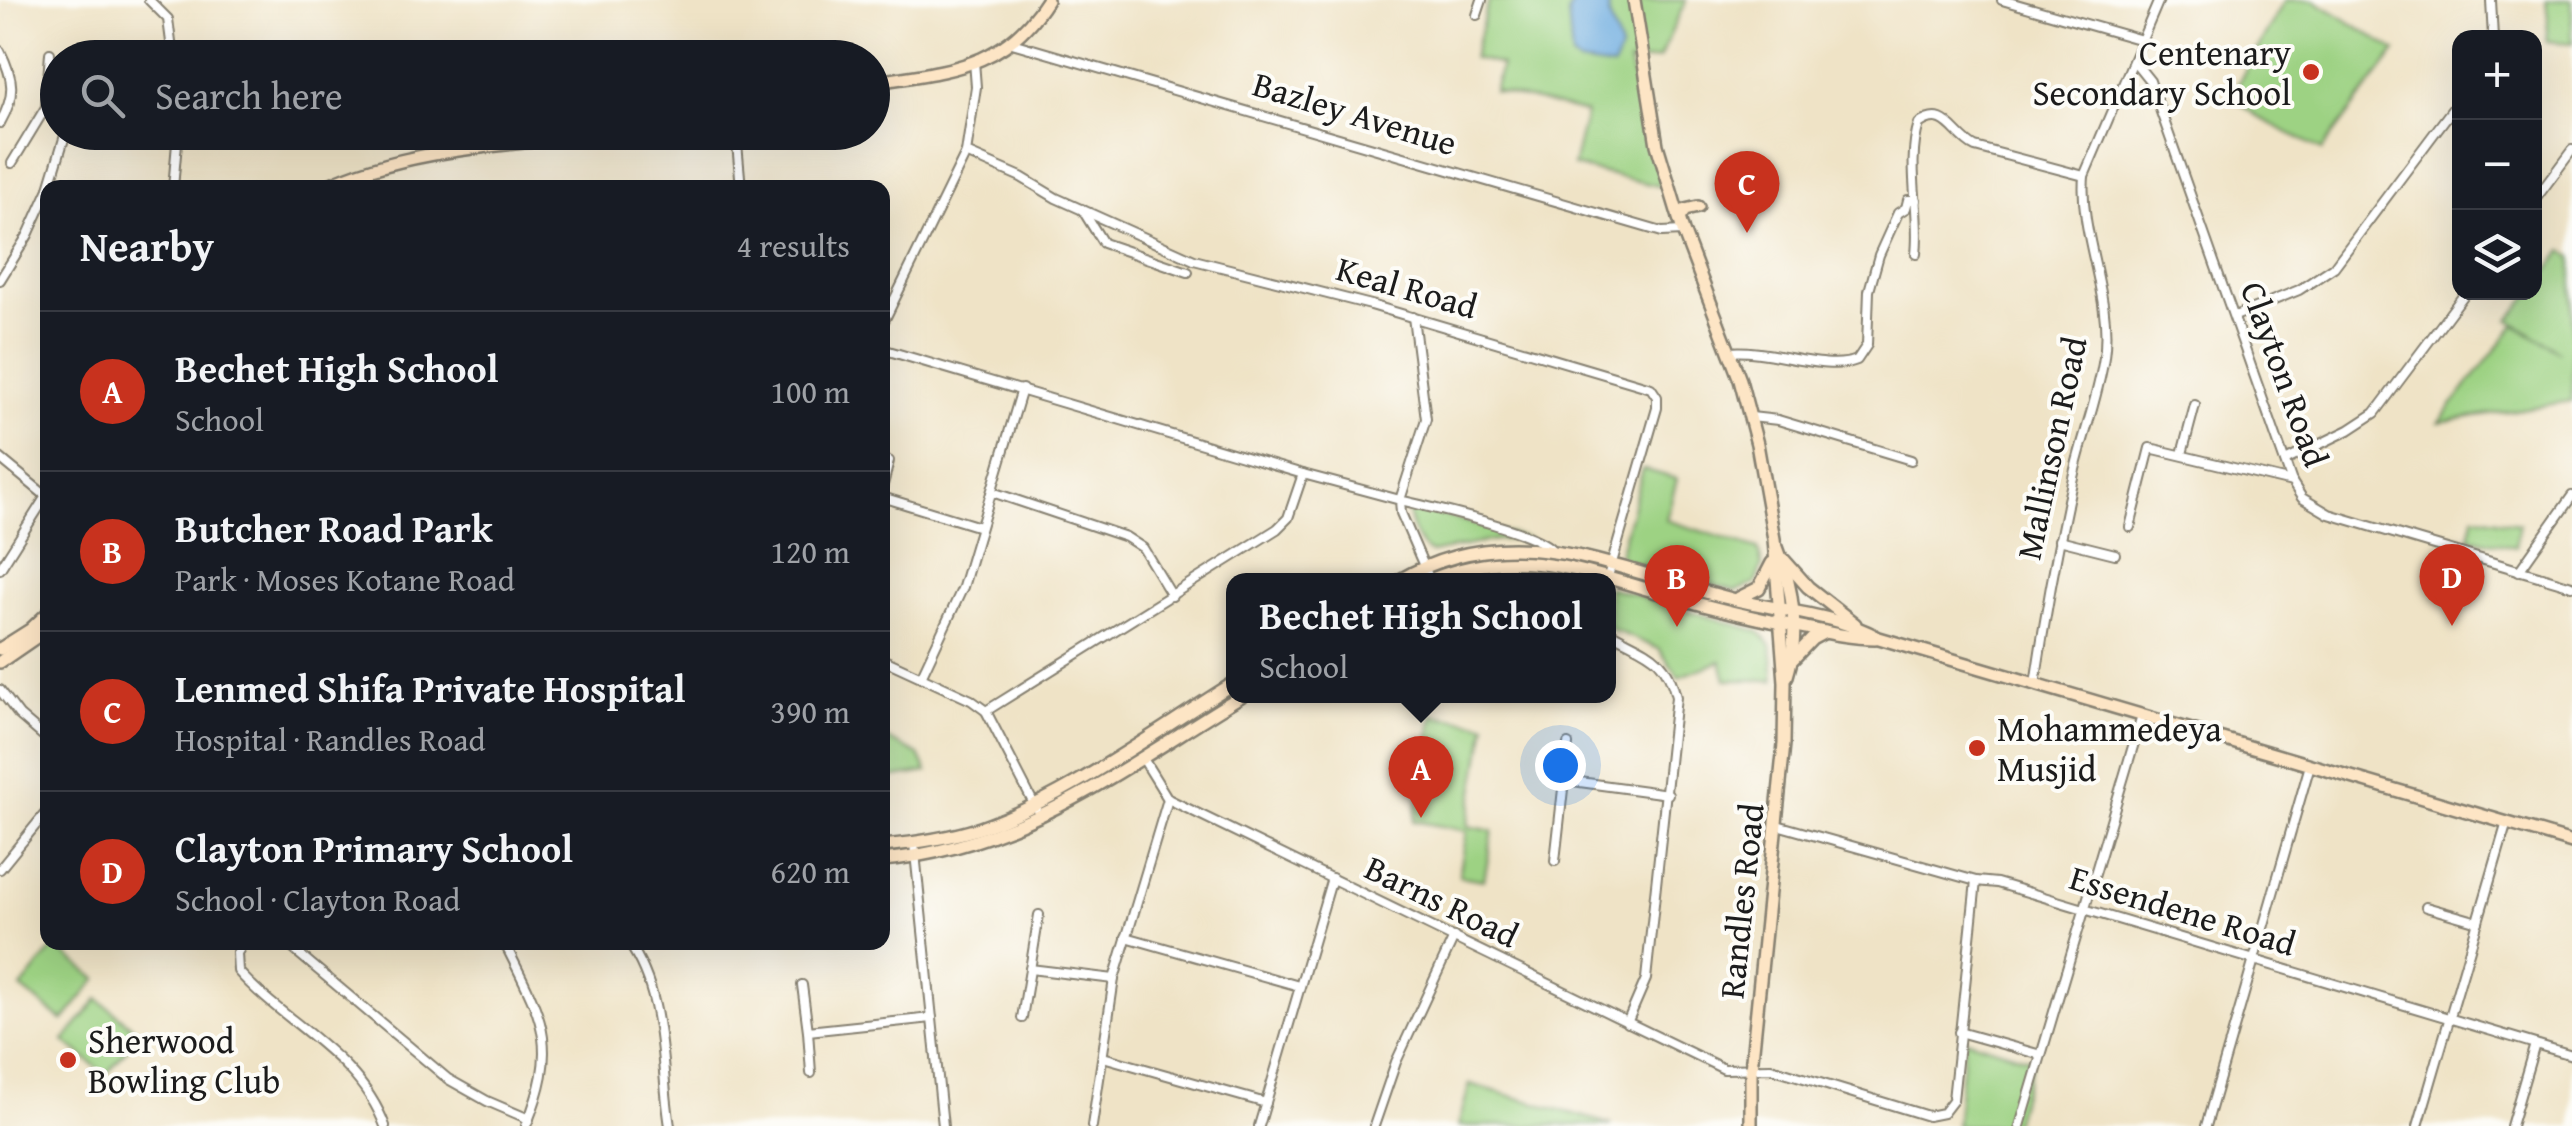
<!DOCTYPE html>
<html lang="en">
<head>
<meta charset="utf-8">
<style>
  :root { --surface:#171b24; --page:#242831; --text:#f1f3f6; --muted:#9ea1a6; --line:#363941; --accent:#c8321e }
  body { margin:0; font-family:"Gentium Book Plus",serif; background:var(--page); color:var(--text) }
  .controls { position:absolute; right:30px; top:30px; display:grid; overflow:hidden; border-radius:20px; box-shadow:0 10px 40px #0002 }
  .controls button { width:90px; height:90px; display:grid; place-items:center; padding:0; border:0; border-bottom:2px solid var(--line); background:var(--surface); color:var(--text); font:50px sans-serif }
  .you { position:absolute; left:1560px; top:765px; width:35px; height:35px; margin:-25px; border:8px solid #fff; border-radius:50%; background:#1a73e8; box-shadow:0 0 0 15px #1a73e833 }
  .badge { display:grid; place-items:center; width:65px; height:65px; border-radius:50%; background:var(--accent); color:#fff; font-size:32px; font-weight:700 }
  .pin { position:absolute; translate:-50% -82px; filter:drop-shadow(0 2px 5px #0008) }
  .pin::after { content:''; position:absolute; top:52px; width:35px; height:30px; background:inherit; clip-path:polygon(0 0,100% 0,50% 100%) }
  .popup { position:absolute; left:1226px; top:573px; width:390px; height:130px; box-sizing:border-box; display:grid; place-content:center; border-radius:20px; background:var(--surface); filter:drop-shadow(0 2px 8px #0005); font-size:32px; white-space:nowrap; color:var(--muted) }
  .popup b { font-size:38px; color:var(--text) }
  .popup::after { content:''; position:absolute; left:50%; top:100%; margin-left:-20px; border:20px solid transparent; border-top-color:var(--surface) }
  .list { margin:0; padding:0; list-style:none }
  h2 { display:flex; justify-content:space-between; align-items:center; height:130px; margin:0; padding:0 40px; font-size:42px }
  h2 small { font-size:32px; font-weight:400; color:var(--muted) }
  .list li { display:grid; grid-template-columns:65px 1fr auto; gap:30px; align-items:center; box-sizing:border-box; height:160px; padding:0 40px; border-top:2px solid var(--line) }
  .list b { display:block; font-size:38px; white-space:nowrap }
  .list p { margin:0; font-size:32px; white-space:nowrap; color:var(--muted) }
  .list em { font-size:32px; font-style:normal; color:var(--muted) }
  .icon { flex:none; width:55px; height:55px; fill:none; stroke:currentColor; stroke-width:2; stroke-linecap:round; stroke-linejoin:round }
  .map { position:relative; flex:none; width:2572px; height:1126px; overflow:hidden }
  .search { position:absolute; background:var(--surface); box-shadow:0 10px 40px #0002; left:40px; top:40px; width:850px; height:110px; display:flex; align-items:center; gap:25px; box-sizing:border-box; padding:0 35px; border-radius:55px; color:var(--muted); font-size:38px }
  .panel { position:absolute; background:var(--surface); box-shadow:0 10px 40px #0002; left:40px; top:180px; width:850px; height:770px; border-radius:20px }
  .map>svg:first-child { display:block }
  .green { fill:#9dd283; stroke:#5c7750; stroke-width:2.5 }
  .water { fill:#6dace0; stroke:#44647e; stroke-width:2.5 }
  .lines { fill:none; stroke-linecap:round; stroke-linejoin:round }
  .street-casing { stroke:#868071; stroke-width:12 }
  .secondary-casing { stroke:#868071; stroke-width:16 }
  .street { stroke:#fff; stroke-width:8 }
  .secondary { stroke:#fde5c5; stroke-width:11 }
  .poi-dot { fill:#c8321e; stroke:#fdfcf7; stroke-width:4 }
  .labels { text-anchor:middle; dominant-baseline:central; stroke-width:8; stroke-linejoin:round; paint-order:stroke }
  .poi-label { font-size:35px; fill:#1c1c1c; stroke:#fdfcf7; text-anchor:start }
  .street-label { font-size:35px; fill:#1c1c1c; stroke:#fdfcf7 }
</style>
</head>
<body>
<div class="map">
<svg width="2572" height="1126" viewBox="0 0 2572 1126">
  <rect width="100%" height="100%" fill="#fdfcf7"/>
  <filter id="ink" filterUnits="userSpaceOnUse"><feTurbulence type="fractalNoise" baseFrequency=".01" numOctaves="2"/><feDisplacementMap in="SourceGraphic" scale="20" xChannelSelector="R" yChannelSelector="G"/><feConvolveMatrix kernelMatrix="1 2 1 2 8 2 1 2 1" color-interpolation-filters="sRGB"/></filter>
  <filter id="wash" filterUnits="userSpaceOnUse"><feTurbulence type="fractalNoise" baseFrequency=".0048" numOctaves="4" result="noise"/><feDisplacementMap in="SourceGraphic" scale="40" xChannelSelector="R" yChannelSelector="G"/><feGaussianBlur stdDeviation="2.25" result="paint"/><feColorMatrix in="noise" values="0 0 0 0 0 0 0 0 0 0 0 0 0 0 0 0 0 1.4 0 .05"/><feComposite in="paint" operator="in"/></filter>
  <g filter="url(#wash)">
    <rect width="100%" height="100%" fill="#efe3c6"/>
    <!-- green -->
    <g class="green">
      <polygon points="1489,0 1686,0 1659,59 1629,63 1663,187 1573,166 1586,113 1494,91 1501,65 1473,58"/>
      <polygon points="2285,0 2314,0 2396,51 2322,150 2259,118 2231,96"/>
      <polygon points="2546,0 2572,0 2572,43 2546,41 2548,19"/>
      <polygon points="2563,251 2572,257 2572,401 2439,422 2515,325 2560,352 2510,320"/>
      <polygon points="1643,469 1677,479 1666,520 1758,549 1762,566 1755,584 1736,591 1624,560 1619,554"/>
      <path d="M1417 508 1530 539 1494 540 1431 553C1418 547 1409 524 1408 509Z"/>
      <polygon points="2474,516 2519,524 2515,547 2470,538"/>
      <polygon points="1608,587 1758,631 1771,645 1774,680 1726,680 1721,661 1679,677 1659,649 1609,628"/>
      <polygon points="1433,715 1486,724 1468,826 1493,831 1484,880 1459,876 1467,831 1414,821"/>
      <polygon points="883,737 919,755 927,772 883,779"/>
      <polygon points="55,946 97,979 63,1021 21,988"/>
      <polygon points="98,999 140,1033 106,1075 64,1041"/>
      <polygon points="1965,1039 2033,1060 2013,1126 1956,1126"/>
      <polygon points="1470,1084 1612,1125 1458,1126"/>
    </g>
    <!-- water -->
    <polygon class="water" points="1575,0 1608,0 1609,16 1621,49 1613,68 1578,63 1572,58 1568,12"/>
  </g>
  <g filter="url(#ink)">
    <g class="lines">
      <defs>
        <g id="street">
          <polyline points="149,0 168,19 173,58"/>
          <polyline points="2002,0 2142,40"/>
          <polyline points="2491,0 2493,38"/>
          <polyline points="1477,15 1482,0"/>
          <polyline points="1012,43 1662,232 1683,231"/>
          <path d="M0 51C14 79 16 95 0 123"/>
          <polyline points="2134,61 2150,81 2292,482 2302,498 2329,514 2572,586"/>
          <polyline points="736,132 741,188"/>
          <polyline points="966,153 1021,177 1056,198 1194,260 1371,305 1651,388 1657,397 1657,408 1607,580"/>
          <polyline points="12,163 46,107 50,53"/>
          <polyline points="49,188 66,132"/>
          <polyline points="173,188 178,132"/>
          <polyline points="2534,201 2572,150"/>
          <polyline points="1082,209 1103,243 1188,272"/>
          <path d="M1916 254C1921 211 1906 165 1919 124 1946 105 1953 136 1975 147L2084 176"/>
          <polyline points="0,280 28,235 48,191"/>
          <polyline points="2235,316 2299,290 2334,267 2460,99"/>
          <path d="M1413 317 1426 419 1400 500C1431 508 1533 530 1551 549"/>
          <polyline points="882,325 966,153 976,87 974,61"/>
          <polyline points="882,349 1303,474 1400,500 1401,513 1430,580"/>
          <path d="M1730 352C1769 348 1826 373 1857 360L1867 345 1869 291 1879 255 1898 213 1906 208 1908 200H1916"/>
          <polyline points="1751,417 1778,420 1911,460"/>
          <polyline points="2182,454 2195,405"/>
          <polyline points="0,458 46,496"/>
          <polyline points="2285,461 2349,430 2375,413 2466,292"/>
          <polyline points="882,489 889,461"/>
          <polyline points="992,492 1126,537 1143,548 1172,596"/>
          <polyline points="882,497 980,527"/>
          <polyline points="2130,527 2150,448 2292,482"/>
          <polyline points="2059,540 2115,554"/>
          <polyline points="0,569 48,493"/>
          <polyline points="2519,571 2572,496"/>
          <path d="M1608 631C1643 652 1666 652 1676 697L1646 979 1627 1023"/>
          <polyline points="882,659 971,700 986,711 1036,808"/>
          <polyline points="921,677 963,587 1022,389"/>
          <path d="M2035 684C2045 616 2057 549 2072 482 2081 440 2098 399 2104 357 2113 296 2079 236 2084 176L2159 0"/>
          <polyline points="0,690 19,715 48,740"/>
          <polyline points="986,711 1277,529 1288,518 1303,474"/>
          <polyline points="1142,757 1168,799 1724,1069 1771,1068 1928,1116 1943,1113 1953,1100 1976,881"/>
          <polyline points="1565,780 1668,794"/>
          <polyline points="1777,825 1976,881 1997,883 2572,1055"/>
          <polyline points="914,843 943,1126"/>
          <polyline points="1555,861 1568,744"/>
          <polyline points="0,869 48,810"/>
          <polyline points="2426,907 2478,922"/>
          <polyline points="1126,937 1299,986"/>
          <path d="M244 942 237 953 238 971C285 1024 359 1055 385 1126"/>
          <polyline points="285,942 448,1079 487,1101 529,1119"/>
          <path d="M504 942C542 1018 560 1043 526 1126"/>
          <path d="M628 942C666 995 660 1064 670 1126"/>
          <polyline points="1030,969 1114,979"/>
          <polyline points="802,985 808,1031 932,1018"/>
          <polyline points="1022,1018 1039,915"/>
          <polyline points="808,1031 811,1073"/>
          <polyline points="1959,1032 2041,1055"/>
          <polyline points="1103,1057 1266,1103"/>
          <polyline points="1092,1126 1114,979 1168,799"/>
          <polyline points="1259,1126 1332,878"/>
          <polyline points="1374,1126 1396,1062 1454,937"/>
          <polyline points="2020,1126 2142,716"/>
          <polyline points="2206,1126 2310,765"/>
          <polyline points="2418,1126 2507,822"/>
          <polyline points="2511,1126 2535,1044"/>
        </g>
        <g id="secondary">
          <polyline points="1634,0 1657,145 1683,231 1740,380 1757,444 1774,539 1785,682 1784,744 1751,1069 1751,1126"/>
          <path d="M872 83C947 70 1003 70 1047 0"/>
          <path d="M322 188C412 145 520 145 617 132"/>
          <polyline points="1679,218 1685,210 1698,207"/>
          <path d="M1777 547C1793 586 1800 636 1787 676"/>
          <polyline points="1784,560 1808,587 1855,624"/>
          <path d="M1400 580C1513 513 1617 571 1732 599 1781 611 1835 614 1879 638L2572 842"/>
          <path d="M1430 580C1520 542 1590 574 1678 598 1720 610 1763 620 1806 628 1829 633 1851 638 1875 638"/>
          <polyline points="1739,598 1759,588 1772,563"/>
          <polyline points="0,649 30,630 48,613"/>
          <polyline points="1792,660 1812,639 1825,632"/>
          <polyline points="0,662 48,629"/>
          <path d="M882 846C916 843 949 838 980 828 1065 799 1156 731 1234 683"/>
          <path d="M882 860C1023 848 1125 766 1241 696"/>
        </g>
      </defs>
      <!-- street casing -->
      <use href="#street" class="street-casing"/>
      <!-- secondary casing -->
      <use href="#secondary" class="secondary-casing"/>
      <!-- street -->
      <use href="#street" class="street"/>
      <!-- secondary -->
      <use href="#secondary" class="secondary"/>
    </g>
  </g>
  <!-- markers -->
  <g class="poi-dot">
    <circle cx="2311" cy="72" r="10"/>
    <circle cx="1977" cy="748" r="10"/>
    <circle cx="68" cy="1060" r="10"/>
  </g>
  <g class="labels">
    <!-- poi labels -->
    <g class="poi-label">
      <text x="2291" y="52" text-anchor="end">Centenary<tspan x="2291" dy="40">Secondary School</tspan></text>
      <text x="1997" y="728">Mohammedeya<tspan x="1997" dy="40">Musjid</tspan></text>
      <text x="88" y="1040">Sherwood<tspan x="88" dy="40">Bowling Club</tspan></text>
    </g>
    <!-- street labels -->
    <g class="street-label">
      <text transform="translate(1355 113) rotate(17)">Bazley Avenue</text>
      <text transform="translate(1407 287) rotate(16)">Keal Road</text>
      <text transform="translate(2285 374) rotate(70)">Clayton Road</text>
      <text transform="translate(2051 448) rotate(-78)">Mallinson Road</text>
      <text transform="translate(1442 901) rotate(26)">Barns Road</text>
      <text transform="translate(1741 901) rotate(-84)">Randles Road</text>
      <text transform="translate(2183 910) rotate(17)">Essendene Road</text>
    </g>
  </g>
</svg>
<div class="controls">
<button>+</button>
<button>−</button>
<button><svg class="icon" aria-label="layers" viewBox="0 0 24 24"><path d="M12 4l9 5-9 5-9-5zM3 14l9 5 9-5"/></svg></button>
</div>
<div class="you"></div>
<div class="pin badge" style="left:1421px;top:818px">A</div>
<div class="popup"><b>Bechet High School</b>School</div>
<div class="pin badge" style="left:1677px;top:627px">B</div>
<div class="pin badge" style="left:1747px;top:233px">C</div>
<div class="pin badge" style="left:2452px;top:626px">D</div>
<div class="search"><svg class="icon" aria-label="search" viewBox="0 0 24 24"><circle cx="10" cy="10" r="6"/><path d="M15 15l6 6"/></svg>Search here</div>
<section class="panel">
<h2>Nearby<small>4 results</small></h2>
<ul class="list">
<li><span class="badge">A</span><div><b>Bechet High School</b><p>School</p></div><em>100 m</em></li>
<li><span class="badge">B</span><div><b>Butcher Road Park</b><p>Park · Moses Kotane Road</p></div><em>120 m</em></li>
<li><span class="badge">C</span><div><b>Lenmed Shifa Private Hospital</b><p>Hospital · Randles Road</p></div><em>390 m</em></li>
<li><span class="badge">D</span><div><b>Clayton Primary School</b><p>School · Clayton Road</p></div><em>620 m</em></li>
</ul>
</section>
</div>
</body>
</html>
